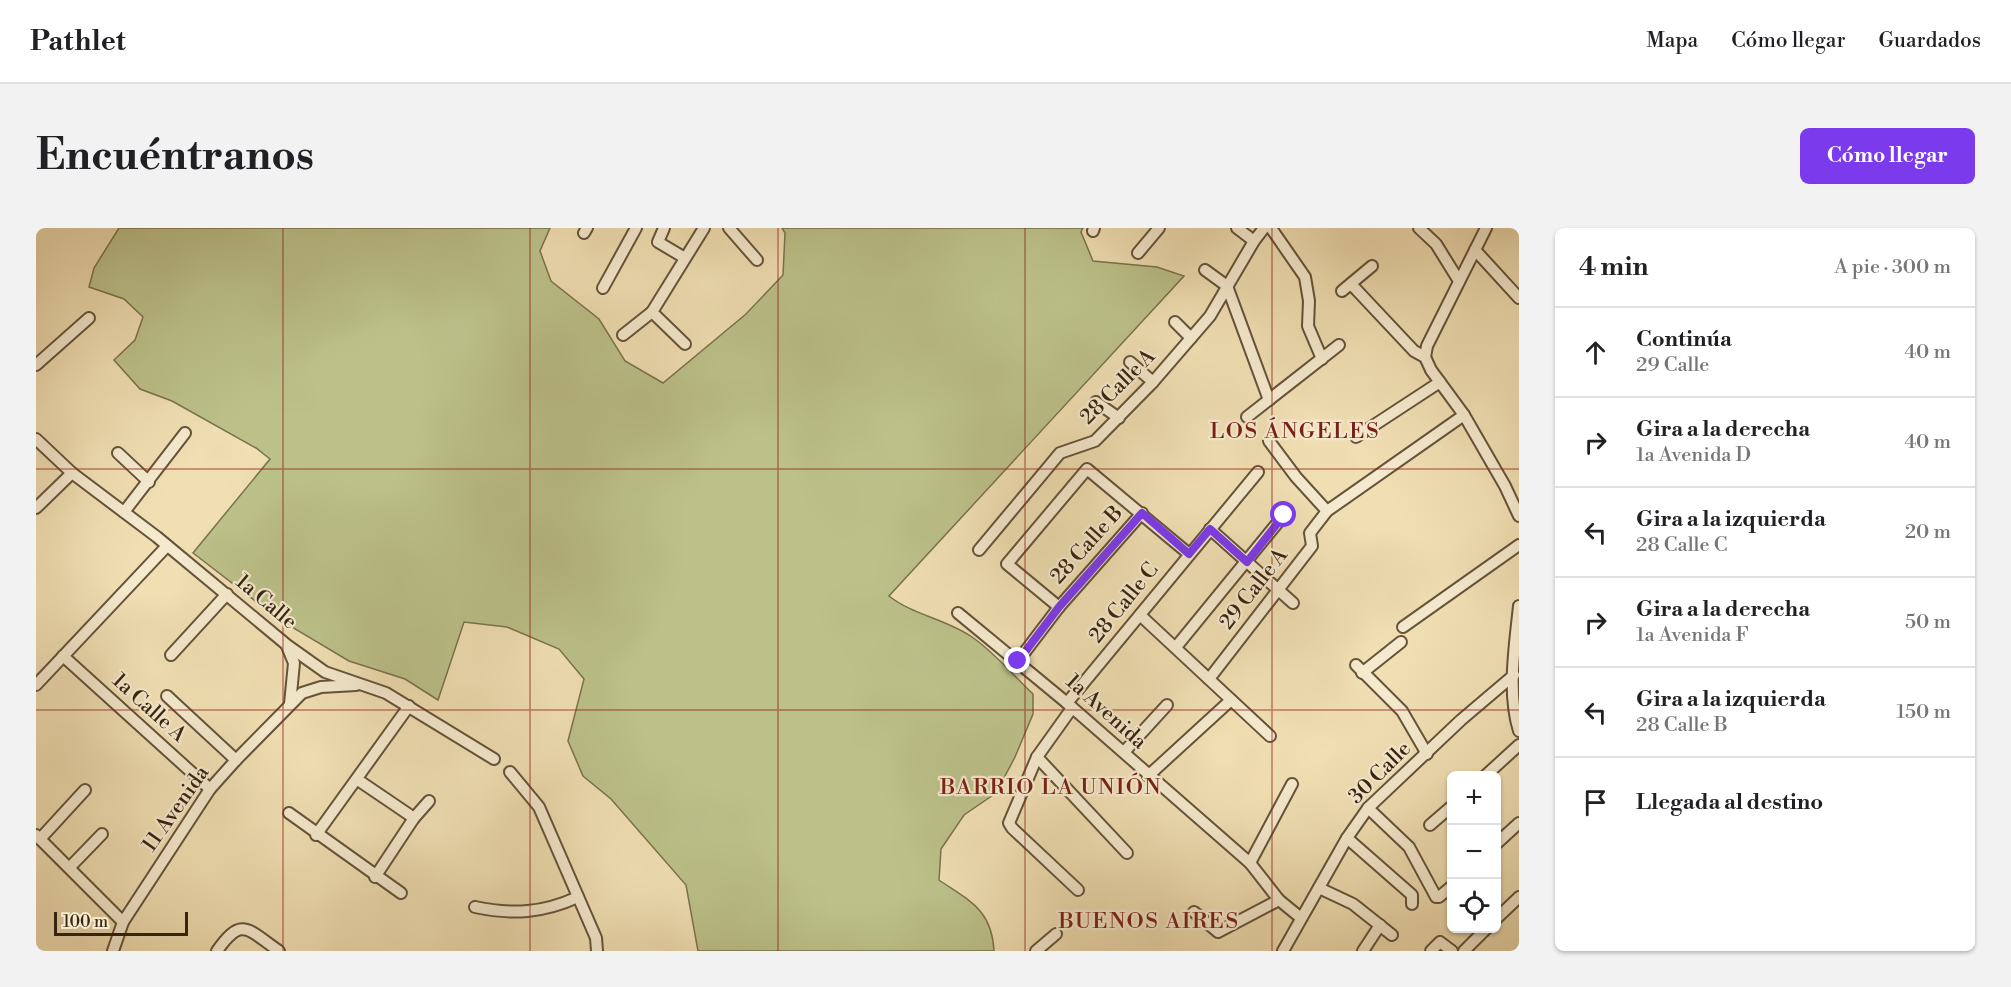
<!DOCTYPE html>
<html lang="es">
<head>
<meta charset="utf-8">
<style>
  :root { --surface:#fff; --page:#f2f2f2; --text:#202124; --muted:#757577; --line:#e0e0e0; --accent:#7c3aed }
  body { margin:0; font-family:"Libre Bodoni",serif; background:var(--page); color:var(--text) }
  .controls { position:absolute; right:18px; bottom:18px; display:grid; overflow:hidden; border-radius:9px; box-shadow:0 2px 4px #0004 }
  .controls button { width:54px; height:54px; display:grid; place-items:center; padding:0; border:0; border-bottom:2px solid var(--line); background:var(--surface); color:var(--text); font:30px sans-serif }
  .scale { position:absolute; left:18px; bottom:15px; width:134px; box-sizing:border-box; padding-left:6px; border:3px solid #372411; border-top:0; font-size:16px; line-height:21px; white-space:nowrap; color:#372411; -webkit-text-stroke:4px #f5eace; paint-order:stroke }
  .stop { position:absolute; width:18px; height:18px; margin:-14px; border:4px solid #7c3aed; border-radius:50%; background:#fff }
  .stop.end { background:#7c3aed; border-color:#fff; box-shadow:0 2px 6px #0008 }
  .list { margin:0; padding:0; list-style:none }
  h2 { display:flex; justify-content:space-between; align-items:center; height:78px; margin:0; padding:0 24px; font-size:26px }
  h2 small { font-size:20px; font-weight:400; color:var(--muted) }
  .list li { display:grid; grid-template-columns:39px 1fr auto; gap:18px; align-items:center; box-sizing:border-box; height:90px; padding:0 24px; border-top:2px solid var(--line) }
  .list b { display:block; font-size:22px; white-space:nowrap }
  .list p { margin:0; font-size:20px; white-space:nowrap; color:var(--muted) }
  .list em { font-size:20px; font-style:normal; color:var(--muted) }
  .icon { flex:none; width:33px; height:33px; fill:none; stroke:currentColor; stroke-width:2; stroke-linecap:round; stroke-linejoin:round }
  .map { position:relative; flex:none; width:1483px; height:723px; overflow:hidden; border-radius:9px }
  header { display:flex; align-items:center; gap:36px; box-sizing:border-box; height:84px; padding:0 30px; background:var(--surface); border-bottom:2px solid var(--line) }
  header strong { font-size:28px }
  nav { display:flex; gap:33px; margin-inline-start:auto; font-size:21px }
  .intro { display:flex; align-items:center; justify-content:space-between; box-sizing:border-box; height:144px; padding:0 36px }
  h1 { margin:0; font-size:42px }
  .button { padding:15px 27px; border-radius:9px; background:var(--accent); color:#fff; font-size:21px; font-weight:700 }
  main { display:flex; gap:36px; padding:0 36px }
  aside { flex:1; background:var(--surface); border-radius:9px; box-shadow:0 2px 4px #0004 }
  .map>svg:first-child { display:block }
  .green { fill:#bcc18a; stroke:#7a724e; stroke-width:1.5 }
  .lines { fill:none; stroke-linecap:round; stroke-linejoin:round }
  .minor-casing { stroke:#65533a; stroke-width:14 }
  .minor { stroke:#f5eace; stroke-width:10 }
  .route { stroke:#7c3aed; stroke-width:8 }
  .grid { fill:none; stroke:#8f2418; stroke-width:1.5; stroke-opacity:0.55 }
  .labels { text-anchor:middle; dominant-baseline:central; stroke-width:4.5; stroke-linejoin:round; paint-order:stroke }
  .street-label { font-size:21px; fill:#372411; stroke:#f5eace }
  .neighbourhood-label { font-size:22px; letter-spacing:1.5px; fill:#7a1f14; stroke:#f5eace }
</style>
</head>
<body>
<header>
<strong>Pathlet</strong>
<nav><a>Mapa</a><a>Cómo llegar</a><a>Guardados</a></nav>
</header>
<div class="intro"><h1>Encuéntranos</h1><a class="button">Cómo llegar</a></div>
<main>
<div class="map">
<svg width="1483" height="723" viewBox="0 0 1483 723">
  <rect width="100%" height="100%" fill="#f0dfb3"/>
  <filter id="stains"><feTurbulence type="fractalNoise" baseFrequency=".00333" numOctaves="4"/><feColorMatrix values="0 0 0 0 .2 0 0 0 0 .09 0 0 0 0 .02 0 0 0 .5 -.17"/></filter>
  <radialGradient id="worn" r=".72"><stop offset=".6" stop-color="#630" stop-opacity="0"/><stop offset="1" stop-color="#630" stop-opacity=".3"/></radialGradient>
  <!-- green -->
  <path class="green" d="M83 0H514L504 23 515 53 563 91 589 133 627 155 710 86 747 47 749 5 746 0H1047L1045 4 1057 33 1121 39 1148 48 853 368C877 387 910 391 936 409 958 424 977 447 997 466V486L979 529 960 565 928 587 905 621 903 652C934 673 956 682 958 723H662L650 657 575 571 547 548 532 513 548 451 523 421 471 399 428 394 402 472 369 451 313 433 244 392 157 325 234 231 220 220 136 173 104 161 78 132 99 112 107 89 88 71 53 59 58 40Z"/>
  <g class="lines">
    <defs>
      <g id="minor">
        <polyline points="628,0 622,14 649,30"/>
        <polyline points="693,0 721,32"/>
        <polyline points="1201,0 1218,13"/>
        <polyline points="1235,0 1269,49 1273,73 1272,98 1286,131"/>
        <polyline points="1383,0 1400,16 1423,53"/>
        <polyline points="1057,3 1058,0"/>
        <polyline points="548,5 551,0"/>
        <polyline points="1439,22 1483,70"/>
        <polyline points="1102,25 1123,0"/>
        <polyline points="1169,42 1191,58 1233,172"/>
        <polyline points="1315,56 1378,123 1389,129 1395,142 1428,187 1469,258 1483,288"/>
        <polyline points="567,60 600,0"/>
        <polyline points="1306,63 1336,38"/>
        <polyline points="1139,94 1155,110"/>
        <polyline points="587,107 616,84"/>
        <polyline points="649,116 616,84 668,0"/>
        <polyline points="1389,129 1391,118 1450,0"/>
        <polyline points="1094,134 1117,154"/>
        <polyline points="0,137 53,90"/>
        <polyline points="1060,174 1083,190"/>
        <polyline points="1211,189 1303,117"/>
        <polyline points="1320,209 1404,154"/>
        <polyline points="0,211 36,245 121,309 251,417 289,444 350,465 458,531"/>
        <polyline points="1233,213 1260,249 1291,283"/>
        <polyline points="82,225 113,254"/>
        <polyline points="0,280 36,245"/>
        <polyline points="88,284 149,205"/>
        <polyline points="1174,301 1257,375"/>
        <polyline points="943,322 1024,225 1059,213 1117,154 1174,88 1218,13 1228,0"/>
        <path d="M1483 378C1479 417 1471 465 1483 503"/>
        <polyline points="1023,379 971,336 1051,241 1153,326"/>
        <polyline points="922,385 1031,475 1214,635 1243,672 1265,690"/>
        <polyline points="1104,387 1234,508"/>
        <polyline points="1367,399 1483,317"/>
        <polyline points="251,418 258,435 254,476"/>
        <polyline points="1140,419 1248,287"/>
        <polyline points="135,427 191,366"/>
        <polyline points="27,428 174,561"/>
        <polyline points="982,433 1023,379 1106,285"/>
        <polyline points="1320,437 1366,483 1391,526"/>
        <polyline points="1326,445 1365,414"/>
        <polyline points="1173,451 1276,318 1274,305 1291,283 1428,187"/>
        <polyline points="0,457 131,318"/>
        <polyline points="131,468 200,532"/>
        <polyline points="1031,475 1222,244"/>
        <polyline points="1036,480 1001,529 973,595 976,600 1042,662"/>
        <polyline points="1088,524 1131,477"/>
        <polyline points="1001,529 1091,625"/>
        <polyline points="474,544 503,579 560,710 561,723"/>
        <polyline points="1112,548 1195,472"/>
        <polyline points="1449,548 1483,517"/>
        <polyline points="322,552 378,590"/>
        <polyline points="1332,580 1373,619 1400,669 1403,669 1416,658"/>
        <polyline points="253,585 365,665"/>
        <polyline points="1394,597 1416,578"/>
        <polyline points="0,607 87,694"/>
        <polyline points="280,607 373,478"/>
        <polyline points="1311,610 1376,667 1376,676"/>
        <polyline points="4,611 49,562"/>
        <polyline points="1460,616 1483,595"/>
        <polyline points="1214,635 1256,556"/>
        <polyline points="34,639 66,606"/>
        <polyline points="339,649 378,590 393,573"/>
        <polyline points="1283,660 1317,676 1356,707"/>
        <path d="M439 679C477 687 507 685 542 669"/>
        <polyline points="1158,684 1182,704 1243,672"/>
        <polyline points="1460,691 1483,669"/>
        <polyline points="77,723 87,694 174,561 200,532 266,465 285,459 320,457"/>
        <path d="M181 723C206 687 212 702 243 723"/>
        <polyline points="1000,723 1020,706"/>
        <polyline points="1247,723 1311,610 1332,580 1425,492 1478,447"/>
        <polyline points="1327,723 1344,697"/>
        <polyline points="1395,723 1404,714 1416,723"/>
        <polyline points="1428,723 1451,700"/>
      </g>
    </defs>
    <!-- minor casing -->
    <use href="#minor" class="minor-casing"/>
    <!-- minor -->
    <use href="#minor" class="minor"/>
  </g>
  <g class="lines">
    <!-- route -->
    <polyline class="route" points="982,433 1023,379 1106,285 1153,326 1174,301 1211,334 1248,287"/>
  </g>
  <!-- grid -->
  <path class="grid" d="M247 0V723M494 0V723M742 0V723M989 0V723M1236 0V723M0 241H1483M0 482H1483"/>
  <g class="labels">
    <!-- street labels -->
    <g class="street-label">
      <text transform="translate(1082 159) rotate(-45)">28 Calle A</text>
      <text transform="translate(1051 317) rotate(-48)">28 Calle B</text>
      <text transform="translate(1218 361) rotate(-52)">29 Calle A</text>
      <text transform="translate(230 374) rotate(40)">1a Calle</text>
      <text transform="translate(1088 375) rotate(-51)">28 Calle C</text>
      <text transform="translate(113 480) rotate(42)">1a Calle A</text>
      <text transform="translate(1070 484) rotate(42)">1a Avenida</text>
      <text transform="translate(1344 545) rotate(-45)">30 Calle</text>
      <text transform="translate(140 581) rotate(-55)">11 Avenida</text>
    </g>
    <!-- neighbourhood labels -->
    <g class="neighbourhood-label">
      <text x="1259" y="203">LOS ÁNGELES</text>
      <text x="1015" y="559">BARRIO LA UNIÓN</text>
      <text x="1113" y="693">BUENOS AIRES</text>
    </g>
  </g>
  <rect width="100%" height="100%" filter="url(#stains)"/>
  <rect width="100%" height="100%" fill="url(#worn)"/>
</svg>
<div class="controls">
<button>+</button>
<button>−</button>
<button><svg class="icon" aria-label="locate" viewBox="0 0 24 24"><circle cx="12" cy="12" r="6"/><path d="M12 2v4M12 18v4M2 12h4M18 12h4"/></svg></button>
</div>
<div class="scale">100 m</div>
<div class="stop" style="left:1248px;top:287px"></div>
<div class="stop end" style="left:982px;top:433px"></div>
</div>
<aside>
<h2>4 min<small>A pie · 300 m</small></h2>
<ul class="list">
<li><svg class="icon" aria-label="ahead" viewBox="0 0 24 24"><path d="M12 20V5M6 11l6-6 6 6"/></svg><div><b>Continúa</b><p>29 Calle</p></div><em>40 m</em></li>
<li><svg class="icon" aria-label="right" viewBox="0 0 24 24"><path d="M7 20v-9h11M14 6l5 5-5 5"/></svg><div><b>Gira a la derecha</b><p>1a Avenida D</p></div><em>40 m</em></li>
<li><svg class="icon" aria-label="left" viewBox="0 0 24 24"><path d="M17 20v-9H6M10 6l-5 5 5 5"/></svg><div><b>Gira a la izquierda</b><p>28 Calle C</p></div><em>20 m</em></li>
<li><svg class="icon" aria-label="right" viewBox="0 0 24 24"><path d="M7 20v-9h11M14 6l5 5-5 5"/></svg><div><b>Gira a la derecha</b><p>1a Avenida F</p></div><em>50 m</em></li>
<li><svg class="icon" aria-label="left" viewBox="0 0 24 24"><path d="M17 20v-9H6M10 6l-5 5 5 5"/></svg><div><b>Gira a la izquierda</b><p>28 Calle B</p></div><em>150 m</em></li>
<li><svg class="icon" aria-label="arrive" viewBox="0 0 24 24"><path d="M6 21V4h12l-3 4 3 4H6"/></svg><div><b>Llegada al destino</b></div></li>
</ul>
</aside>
</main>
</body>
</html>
